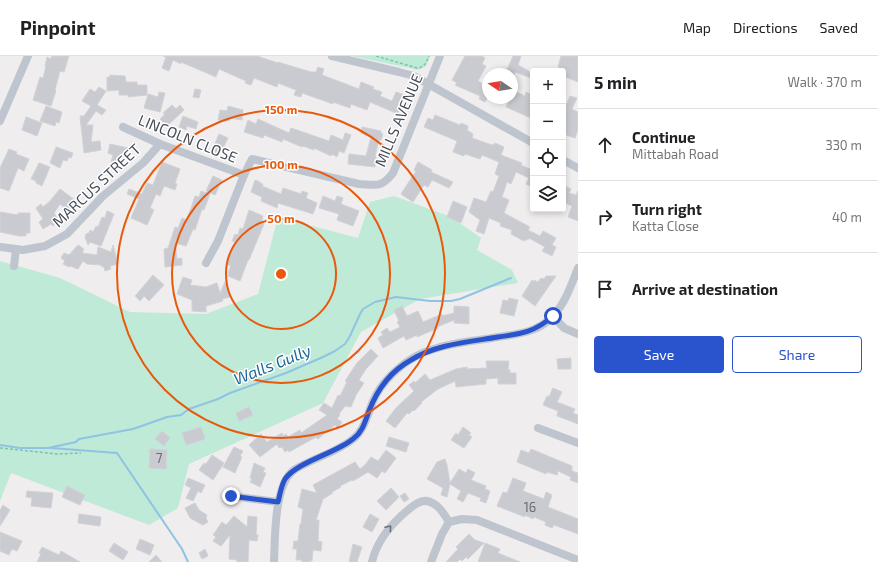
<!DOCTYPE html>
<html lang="en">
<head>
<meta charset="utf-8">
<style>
  :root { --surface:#fff; --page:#f2f2f2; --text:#202124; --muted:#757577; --line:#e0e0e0; --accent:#2954cd }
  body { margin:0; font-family:"Exo 2",sans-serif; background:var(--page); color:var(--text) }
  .controls { position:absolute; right:12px; top:12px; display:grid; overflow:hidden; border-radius:4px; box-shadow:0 2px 6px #0003 }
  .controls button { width:36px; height:36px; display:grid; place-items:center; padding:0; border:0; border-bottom:1px solid var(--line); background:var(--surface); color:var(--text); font:20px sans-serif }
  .compass { position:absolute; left:482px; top:12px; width:36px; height:36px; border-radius:50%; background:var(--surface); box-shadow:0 2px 6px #0003; rotate:282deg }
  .stop { position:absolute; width:12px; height:12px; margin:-9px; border:3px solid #2954cd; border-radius:50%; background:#fff }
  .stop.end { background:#2954cd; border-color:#fff; box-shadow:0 1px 4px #0008 }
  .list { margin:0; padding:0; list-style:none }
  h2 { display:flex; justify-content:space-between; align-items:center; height:52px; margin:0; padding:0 16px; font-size:17px }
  h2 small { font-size:13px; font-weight:400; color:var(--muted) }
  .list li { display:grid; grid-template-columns:26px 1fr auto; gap:12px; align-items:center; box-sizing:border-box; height:72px; padding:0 16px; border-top:1px solid var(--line) }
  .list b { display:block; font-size:15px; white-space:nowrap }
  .list p { margin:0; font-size:13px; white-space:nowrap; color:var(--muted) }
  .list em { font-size:13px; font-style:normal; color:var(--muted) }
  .actions { display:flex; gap:8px; padding:12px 16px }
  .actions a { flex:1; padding:9px 0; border:1px solid var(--accent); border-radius:4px; text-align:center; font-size:14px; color:var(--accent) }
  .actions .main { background:var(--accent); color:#fff }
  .icon { flex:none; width:22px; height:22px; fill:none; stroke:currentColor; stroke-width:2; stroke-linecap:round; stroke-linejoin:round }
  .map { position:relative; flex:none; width:578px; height:506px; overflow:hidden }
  header { display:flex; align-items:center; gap:24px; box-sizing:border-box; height:56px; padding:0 20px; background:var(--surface); border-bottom:1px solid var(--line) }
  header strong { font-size:19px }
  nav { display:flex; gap:22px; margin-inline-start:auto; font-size:14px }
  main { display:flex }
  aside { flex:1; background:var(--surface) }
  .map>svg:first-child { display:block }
  .green { fill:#bfead7 }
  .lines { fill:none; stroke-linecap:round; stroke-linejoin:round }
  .stream { stroke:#90c3e3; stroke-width:2 }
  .building { fill:#cacbd1; stroke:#d1d2d8 }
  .path { stroke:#7ac4ad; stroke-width:1.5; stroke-dasharray:3 2; stroke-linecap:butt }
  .street { stroke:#bfc5ce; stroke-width:8 }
  .oneway { stroke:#6b717b }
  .route { stroke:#2954cd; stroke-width:5 }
  .ring { fill:none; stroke:#e8590c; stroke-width:2 }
  .labels { text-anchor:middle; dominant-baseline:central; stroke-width:3; stroke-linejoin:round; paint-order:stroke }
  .number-label { font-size:13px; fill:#686c76 }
  .street-label { font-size:15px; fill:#474d58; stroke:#fff }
  .water-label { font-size:16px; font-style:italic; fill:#196899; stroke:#fff }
  .centre { fill:#e8590c; stroke:#fff; stroke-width:2 }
  .ring-label { font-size:12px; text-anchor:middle; font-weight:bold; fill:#e8590c; stroke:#fff; stroke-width:3; stroke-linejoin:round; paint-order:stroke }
</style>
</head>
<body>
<header>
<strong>Pinpoint</strong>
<nav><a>Map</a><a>Directions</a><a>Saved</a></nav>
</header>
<main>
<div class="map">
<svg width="578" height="506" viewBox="0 0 578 506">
  <rect width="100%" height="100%" fill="#efeded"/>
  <!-- green -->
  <g class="green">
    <polygon points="352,0 430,0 426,10 419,14"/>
    <polygon points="394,140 451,161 481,182 477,194 512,214 518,227 420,243 361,276 323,347 189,408 178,452 149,469 11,417 0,445 0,205 60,222 130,256 206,258 258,238 278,161 358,182 370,146"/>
  </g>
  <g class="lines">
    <!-- stream -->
    <g class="stream">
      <polyline points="0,389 20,392"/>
      <polyline points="21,392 48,392 76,386 79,383 133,373 167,361 181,359 189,353 218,343 230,337 286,317 323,301 335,295 345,288 350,280 360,258 363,253 375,246 396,241 430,245 451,245 460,243 511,222"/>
      <polyline points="51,392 117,397 182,493 188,506"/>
    </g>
  </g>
  <!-- building -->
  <g class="building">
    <polygon points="52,0 69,0 64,16 60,15 55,34 56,35 51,50 33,44 40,21 43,22 46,10 45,10 47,1 51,3"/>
    <polygon points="163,0 257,0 278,7 279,6 281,7 311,16 316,16 318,11 324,13 322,19 359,33 361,26 374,31 373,33 382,36 380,40 392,45 396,36 405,39 398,58 370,46 367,54 351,48 350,52 333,46 333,48 302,37 301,41 294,39 296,34 278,27 277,31 254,22 251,29 245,27 246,25 219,13 216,21 181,6 181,8 173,4 169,15 162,12 166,1"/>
    <polygon points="465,0 482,0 485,2 482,8 486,10 478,25 488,31 488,41 485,46 479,43 480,40 455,29 457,27 452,24"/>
    <polygon points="513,0 521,0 518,9 532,17 531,22 515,16 514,19 506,16"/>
    <polygon points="561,0 578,0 578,26 563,20 565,14 558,11"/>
    <polygon points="110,19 125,20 126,26 137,26 137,29 147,29 147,39 128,41 128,39 119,39 119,34 107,35 107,21 110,21"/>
    <polygon points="99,31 106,35 97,49 106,54 102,59 96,55 86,69 93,69 91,86 100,85 101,94 84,97 80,60 84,60 91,50 82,45 90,33 95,36"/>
    <polygon points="195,33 201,34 199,42 193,41"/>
    <polygon points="512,34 525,40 526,36 533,39 533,63 506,51 510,42 512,42"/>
    <polygon points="159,36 165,37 160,56 144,52 148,38 158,41"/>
    <polygon points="570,40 577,42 572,53 578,56 578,73 575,82 563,78 563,57"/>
    <polygon points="172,49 176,53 180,49 184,54 167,70 160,63 165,58 163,57"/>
    <polygon points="46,50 62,56 59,67 56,66 55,70 40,65"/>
    <polygon points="228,50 243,54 242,64 230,62 229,65 218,64 220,54 227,55"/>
    <polygon points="435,59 460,69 461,67 468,70 467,74 473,78 472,82 489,88 494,89 495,87 504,91 501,99 522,107 521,109 532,114 533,112 533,131 526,128 529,122 516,116 511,128 507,126 502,141 509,144 504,157 530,171 528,174 540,180 543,175 556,182 552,189 556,191 552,200 542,195 545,191 529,182 528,184 526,183 525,185 522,184 511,178 512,174 500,170 501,167 489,162 484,178 476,175 480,164 469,156 474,142 486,146 491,135 493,136 499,120 495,118 499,106 482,99 480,103 465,98 464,100 453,96 457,85 424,71 428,62 433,64"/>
    <polygon points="183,60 198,66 196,73 187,70 186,74 179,71"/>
    <polygon points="26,61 42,67 37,80 22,74"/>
    <polygon points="258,63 289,77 291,72 329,85 331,79 343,84 345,77 351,79 344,97 339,95 337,101 332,98 331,100 314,92 314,94 303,90 302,91 283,83 282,86 264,79 263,82 244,76 248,64 256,68"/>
    <polygon points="362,71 381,75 381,77 383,78 381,84 379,84 375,100 376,101 375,111 348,108 349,98 366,100 371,81 361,77"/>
    <polygon points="219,78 228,82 220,98 212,95"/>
    <polygon points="110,88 128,92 125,102 123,102 121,108 111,106 113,99 108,97"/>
    <polygon points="56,91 73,97 71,102 69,101 67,105 63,104 60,112 50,107"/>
    <polygon points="9,93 17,96 16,98 29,103 24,115 18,112 9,135 0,132 0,112"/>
    <polygon points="162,106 180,113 175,127 177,128 175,134 164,130 160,140 156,138 150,152 154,154 147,169 131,162 139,143 127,138 129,133 142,138 147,127 153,129"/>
    <polygon points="418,106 432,114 431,116 453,126 449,132 432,124 428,131 424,129 413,146 401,138 416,115 414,114"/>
    <polygon points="39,107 50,111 42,130 36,127 36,125 31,123"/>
    <polygon points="213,120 222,124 215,139 206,135"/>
    <polygon points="255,124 260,126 260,127 263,128 262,130 281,138 283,132 301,138 302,135 308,137 306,142 317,147 313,158 278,147 277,152 261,145 262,141 251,136"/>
    <polygon points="563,129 571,133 569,137 576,139 578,135 578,165 568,161 572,150 565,147 563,152"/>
    <polygon points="60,133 75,144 72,148 75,150 70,156 60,148 54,157 59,165 53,170 51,168 43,173 39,166 43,163 36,152 41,148 43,151 49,146"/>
    <polygon points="201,135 210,138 204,154 202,153 195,174 193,173 186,190 175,187 177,203 182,202 182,209 165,211 164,193 168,192 175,171 178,172 182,162 187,164 195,140 199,141"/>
    <polygon points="323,140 335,145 337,140 343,142 341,148 359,155 353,170 337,164 339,158 319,152"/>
    <polygon points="453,145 467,151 461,167 447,161"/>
    <polygon points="249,154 263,160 261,167 264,168 249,204 248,204 240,225 228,220 229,217 228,217 231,210 226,208 235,186 232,185 235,178 238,179 240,172 243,173"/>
    <polygon points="107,155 114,158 101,190 90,186 88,189 85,181 86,178 89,177 90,174 93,176 96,170 98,171 102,161 105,162"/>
    <polygon points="0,156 18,159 18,157 30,157 30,177 26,177 26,180 19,180 0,176"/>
    <polygon points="78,189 84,193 82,197 97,199 98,191 111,196 113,189 118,208 110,210 111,213 105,215 104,211 101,210 101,209 87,208 83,205 78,213 70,210 69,211 63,208 65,205 61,202 64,197 69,199"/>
    <polygon points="153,219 164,229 149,245 144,240 140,245 135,240"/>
    <polygon points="546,220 556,220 535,250 522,240 532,224 533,226 534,224 538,226 541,222 544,223"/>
    <polygon points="183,221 192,224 190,229 206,231 217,227 220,237 225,226 230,241 222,243 223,245 206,250 206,256 192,255 192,244 177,238"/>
    <polygon points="509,242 518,244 514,260 500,257 503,244 508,245"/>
    <polygon points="402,250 407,260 418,255 423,266 442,258 442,260 454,257 454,250 469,251 469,268 454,267 454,264 437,271 438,272 417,281 417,279 406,284 404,280 383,292 378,282 383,279 381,276 387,272 390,276 400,271 397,266 399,265 394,254"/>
    <polygon points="371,293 378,300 366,313 359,324 364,327 356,339 351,351 345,350 339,358 340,359 337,363 342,366 338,372 335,369 318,383 316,381 289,396 288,394 285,396 282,391 279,392 277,388 260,401 249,389 261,378 267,386 282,377 283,380 286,378 288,381 300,374 301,377 327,359 319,354 324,347 332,352 338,339 340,340 347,326 345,325 357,307"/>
    <polygon points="571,302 571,313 558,313 557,303"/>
    <polygon points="486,305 509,305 508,314 510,314 510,317 516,317 516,328 498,328 498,322 486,323 486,328 456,331 455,325 438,333 421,346 422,347 414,355 413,354 409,358 407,357 395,372 386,365 396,352 414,335 409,329 414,325 415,327 425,318 430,324 456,313 467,311 467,313 487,312"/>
    <polygon points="553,332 562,336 557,346 575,353 573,357 578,359 578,368 557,360 558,355 543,349 547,340 549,341"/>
    <polygon points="249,351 253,359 239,365 236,357"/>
    <polygon points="201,371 205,383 186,389 182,377"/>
    <polygon points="463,371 471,377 469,379 472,381 464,392 451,384 456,377 458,379"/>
    <polygon points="162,375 170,382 164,390 155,383"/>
    <polygon points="389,381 409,387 406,396 386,390"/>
    <polygon points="234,391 243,395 240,400 242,401 235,417 223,411"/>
    <polygon points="150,393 167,394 166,413 149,412"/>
    <polygon points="531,393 572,410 572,415 578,417 578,427 570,424 571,421 558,415 557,419 547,416 546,418 517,406 521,394 529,397"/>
    <polygon points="386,394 396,402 385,417 382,415 377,422 368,416 353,425 352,424 340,430 341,431 332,436 333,437 323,443 316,464 319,464 318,485 322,486 321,495 313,494 312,505 309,505 309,506 302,506 302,504 296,504 297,493 293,493 294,485 298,485 300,468 301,468 303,453 298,451 302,433 317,437 313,429 355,406 360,413 365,409 371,401 378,405"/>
    <polygon points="212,399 224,407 213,424 199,414 204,407 206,408"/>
    <polygon points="445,403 447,409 450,427 459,413 466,417 468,413 475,417 471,424 486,430 485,433 490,435 486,447 480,445 481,442 468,437 463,446 457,443 461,435 450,428 447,441 441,439 443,432 427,423 437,406"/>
    <polygon points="254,407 265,412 263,416 266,417 260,431 250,426 252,423 250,422"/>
    <polygon points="188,422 205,429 201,437 198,435 193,445 186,442 191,432 185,429"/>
    <polygon points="513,422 526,427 523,435 544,443 546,436 552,439 548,451 578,463 578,478 554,469 552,472 545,469 546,466 534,461 533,463 525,459 525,461 497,450 503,436 507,437"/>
    <polygon points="67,430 85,439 80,449 62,441"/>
    <polygon points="391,432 399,441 386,454 377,445"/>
    <polygon points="27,435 53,437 51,452 31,450 32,442 26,441"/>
    <polygon points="405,437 409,443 404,446 400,440"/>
    <polygon points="195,447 199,454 207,459 206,462 208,466 203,469 190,462 185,452"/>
    <polygon points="3,449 10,454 0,470 0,454"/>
    <polygon points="79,458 101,461 100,470 78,467"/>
    <polygon points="370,458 379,463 372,476 363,471"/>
    <polygon points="234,460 247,471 248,460 257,461 256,479 258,479 257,485 249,484 248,506 237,506 237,504 229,503 230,479 221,490 213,485 216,481 213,479 222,466 226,469"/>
    <polygon points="0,476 22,485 17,495 12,493 9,499 0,495"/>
    <polygon points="469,478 475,484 484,487 468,503 466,501 462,505 460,503 457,506 446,506 458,493 456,491"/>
    <polygon points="140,483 154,489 150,499 136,493"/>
    <polygon points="114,487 128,496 123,504 109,495"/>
    <polygon points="485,487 500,493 498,497 520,506 478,506"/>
    <polygon points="353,488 362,491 357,506 349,506"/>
    <polygon points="42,491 59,499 61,495 80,506 37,506 41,498 39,497"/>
    <polygon points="205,493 208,500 202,503 199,497"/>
    <polygon points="156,499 162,506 149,506"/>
  </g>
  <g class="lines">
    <!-- path -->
    <g class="path">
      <path d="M376 0 417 12C425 11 426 7 429 0"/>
      <polyline points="0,392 58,398 81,397"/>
    </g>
    <!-- street -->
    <g class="street">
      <polyline points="332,0 399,16 414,20 533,87"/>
      <polyline points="0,65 28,0"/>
      <polyline points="123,71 160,88 244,119"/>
      <polyline points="563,104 578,112"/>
      <polyline points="1,191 23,194 45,190 67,178 103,140 143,107 160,88"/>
      <path d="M206 207 218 185 244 119 252 103 359 128C377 129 381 132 393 117L440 0"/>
      <polyline points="14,210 16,193"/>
      <polyline points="553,260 564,272 578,278"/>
      <polyline points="538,372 578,387"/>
      <polyline points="231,440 278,446"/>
      <path d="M274 506C275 482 274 428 294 414 313 402 336 397 353 383 365 374 368 356 374 343 381 328 394 315 408 305 432 288 469 286 498 281 518 278 539 276 553 260 566 246 571 229 578 212"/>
      <path d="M372 506C377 484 391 468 408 454 414 449 420 444 427 445 438 447 444 458 449 466"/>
      <polyline points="431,506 442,478 449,466 462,463 477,464 578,504"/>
    </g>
  </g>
  <!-- one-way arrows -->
  <defs><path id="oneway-chevron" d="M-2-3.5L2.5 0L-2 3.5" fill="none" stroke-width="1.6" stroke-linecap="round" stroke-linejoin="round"/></defs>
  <use class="oneway" href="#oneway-chevron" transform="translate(389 472) rotate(-50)"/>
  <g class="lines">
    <!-- route -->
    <path class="route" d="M231 440 278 446C280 439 281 430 285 423 297 406 336 397 353 383 363 376 365 365 369 355 377 334 391 315 411 304 437 288 469 286 498 281 521 278 535 276 553 260"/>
  </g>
  <!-- distance rings -->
  <g class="ring">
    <circle cx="281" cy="218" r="55"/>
    <circle cx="281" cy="218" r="109"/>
    <circle cx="281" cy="218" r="164"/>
  </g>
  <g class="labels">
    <!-- number labels -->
    <g class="number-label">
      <text x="159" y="402">7</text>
      <text x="530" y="451">16</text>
    </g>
    <!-- street labels -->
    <g class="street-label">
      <text transform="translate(398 64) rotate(-67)">MILLS AVENUE</text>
      <text transform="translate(188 82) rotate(22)">LINCOLN CLOSE</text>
      <text transform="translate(96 129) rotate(-43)">MARCUS STREET</text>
    </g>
    <!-- water labels -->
    <g class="water-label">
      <text transform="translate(272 308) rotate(-22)">Walls Gully</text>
    </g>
  </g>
  <circle cx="281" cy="218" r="6" class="centre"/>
  <g class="ring-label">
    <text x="281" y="58">150 m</text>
    <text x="281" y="113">100 m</text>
    <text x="281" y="167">50 m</text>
  </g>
</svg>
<div class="controls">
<button>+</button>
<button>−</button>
<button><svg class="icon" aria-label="locate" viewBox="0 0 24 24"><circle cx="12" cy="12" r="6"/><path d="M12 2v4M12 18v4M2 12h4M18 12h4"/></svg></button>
<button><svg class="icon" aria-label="layers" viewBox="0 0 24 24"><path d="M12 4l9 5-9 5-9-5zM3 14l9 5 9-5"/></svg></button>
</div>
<svg class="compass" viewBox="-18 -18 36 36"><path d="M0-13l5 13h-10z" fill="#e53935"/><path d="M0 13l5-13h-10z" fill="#757577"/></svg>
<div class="stop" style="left:553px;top:260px"></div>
<div class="stop end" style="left:231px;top:440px"></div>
</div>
<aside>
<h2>5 min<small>Walk · 370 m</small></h2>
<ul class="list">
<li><svg class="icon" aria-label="ahead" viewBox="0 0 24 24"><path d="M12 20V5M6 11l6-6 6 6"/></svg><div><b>Continue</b><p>Mittabah Road</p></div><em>330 m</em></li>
<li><svg class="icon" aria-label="right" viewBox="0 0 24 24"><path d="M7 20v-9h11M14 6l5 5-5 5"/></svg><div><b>Turn right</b><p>Katta Close</p></div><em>40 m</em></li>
<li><svg class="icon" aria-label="arrive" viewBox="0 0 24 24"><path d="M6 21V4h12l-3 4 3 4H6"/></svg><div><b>Arrive at destination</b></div></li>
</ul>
<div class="actions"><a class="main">Save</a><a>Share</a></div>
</aside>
</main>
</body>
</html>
